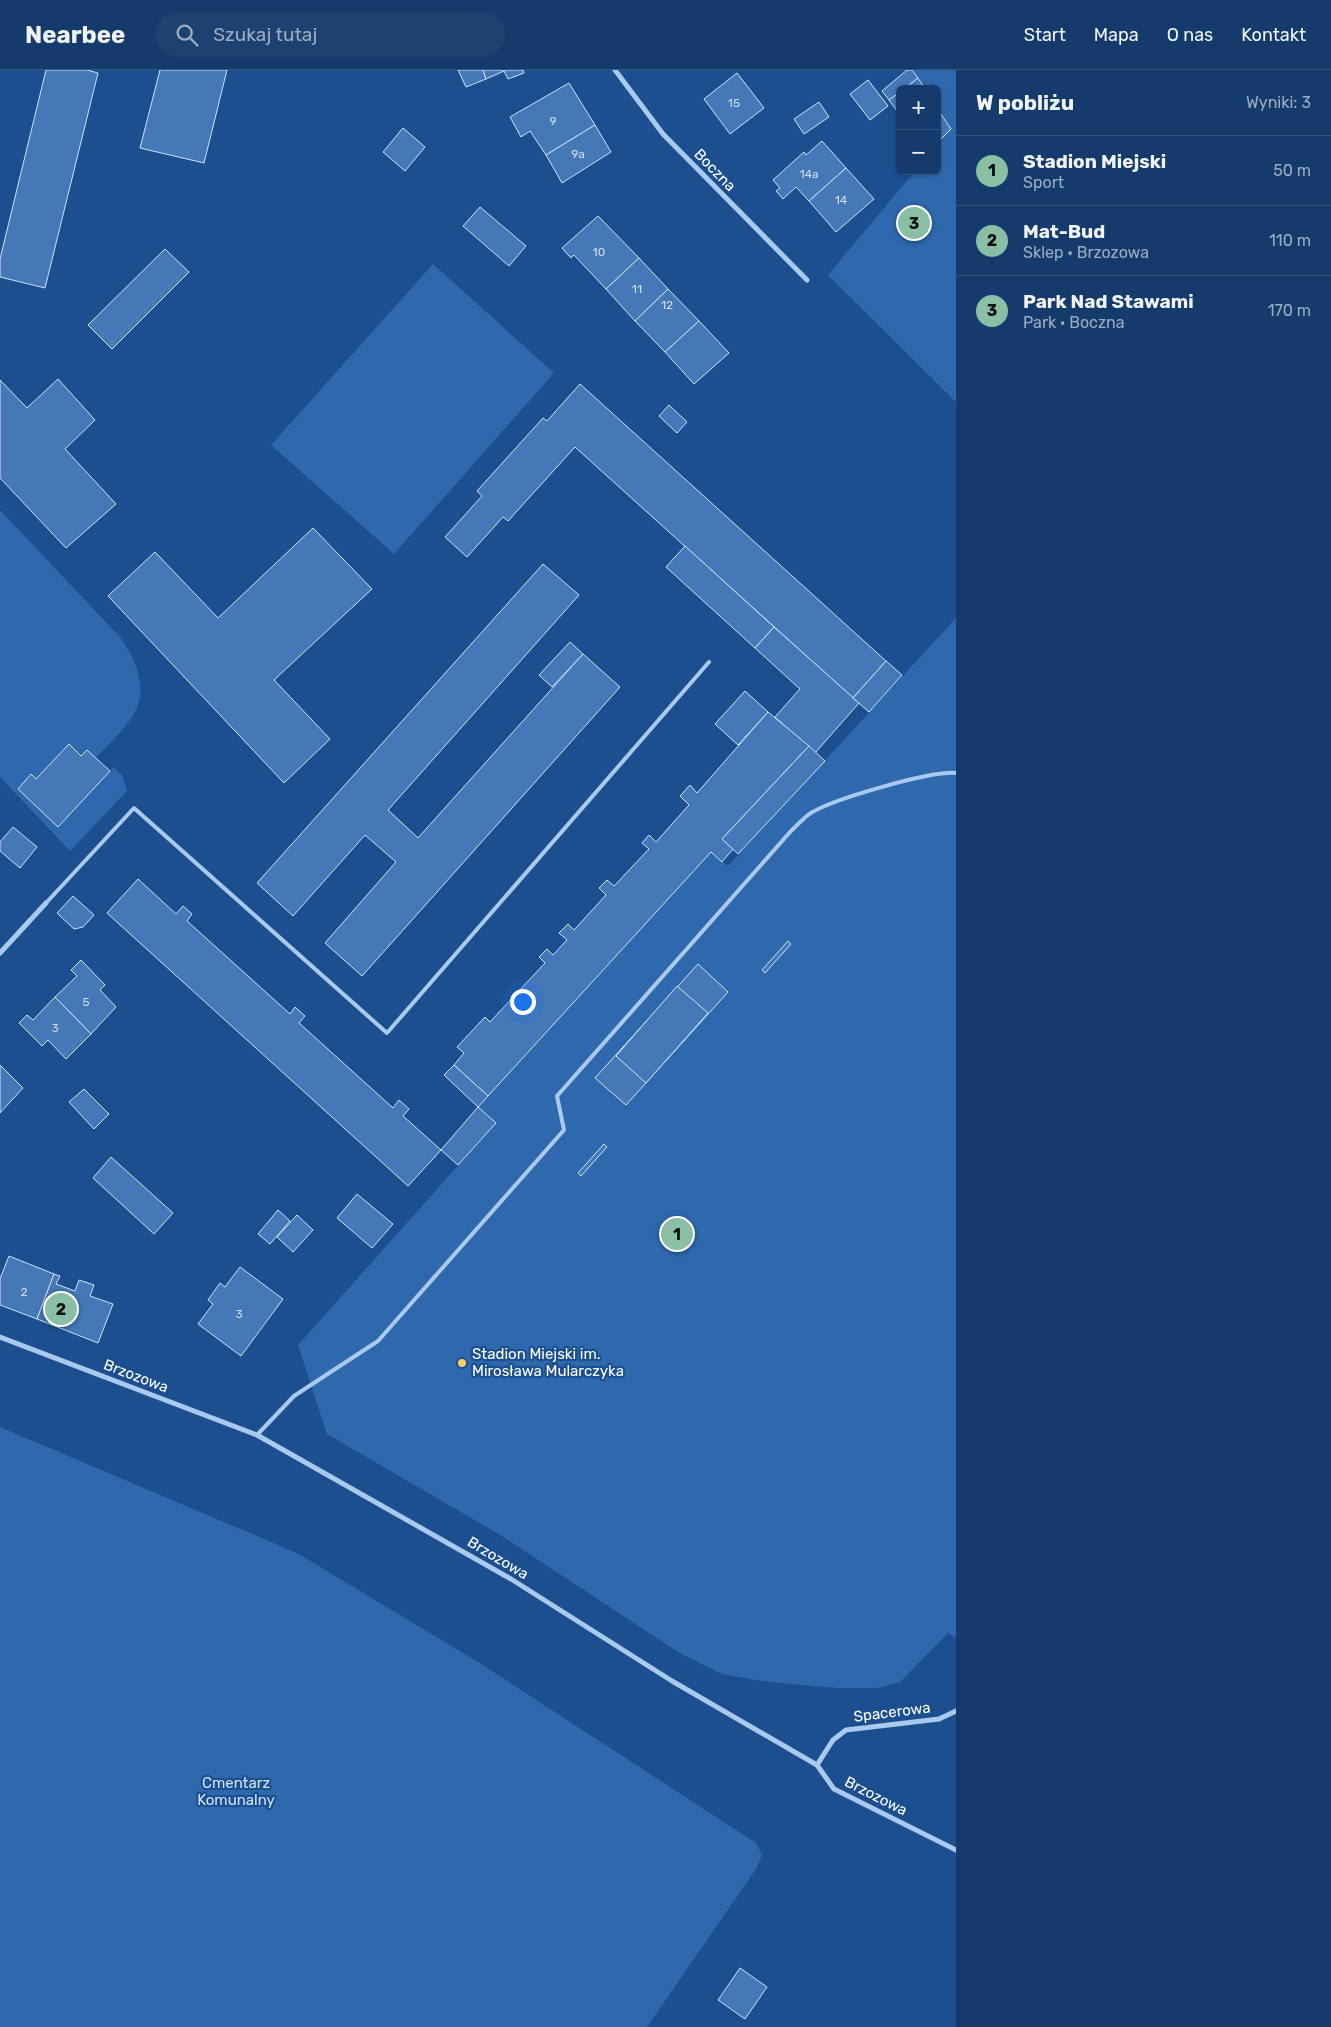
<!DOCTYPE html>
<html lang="pl">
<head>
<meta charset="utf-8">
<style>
  :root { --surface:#143b6b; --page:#1d4271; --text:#f1f3f6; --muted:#9dadc1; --line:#33557e; --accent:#8abfa5 }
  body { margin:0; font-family:Rubik,sans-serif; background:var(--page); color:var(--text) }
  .controls { position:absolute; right:15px; top:15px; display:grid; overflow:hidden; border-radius:8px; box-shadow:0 1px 4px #0004 }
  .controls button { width:45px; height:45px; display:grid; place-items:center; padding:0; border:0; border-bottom:1px solid var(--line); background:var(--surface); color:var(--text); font:25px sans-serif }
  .you { position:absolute; left:522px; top:931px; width:18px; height:18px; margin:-12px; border:4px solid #fff; border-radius:50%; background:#1a73e8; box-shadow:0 0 0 8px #1a73e833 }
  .badge { display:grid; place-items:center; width:32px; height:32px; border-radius:50%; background:var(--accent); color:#111; font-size:16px; font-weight:700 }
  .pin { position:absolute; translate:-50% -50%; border:2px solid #fff; box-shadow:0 1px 5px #0006 }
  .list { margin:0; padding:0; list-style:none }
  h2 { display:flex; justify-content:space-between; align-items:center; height:65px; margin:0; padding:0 20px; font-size:21px }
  h2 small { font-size:16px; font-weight:400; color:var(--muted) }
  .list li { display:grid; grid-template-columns:32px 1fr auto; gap:15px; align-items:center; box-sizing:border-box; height:70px; padding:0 20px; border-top:1px solid var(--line) }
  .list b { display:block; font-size:19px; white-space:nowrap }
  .list p { margin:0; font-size:16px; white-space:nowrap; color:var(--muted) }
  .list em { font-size:16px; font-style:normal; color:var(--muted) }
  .icon { flex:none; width:28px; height:28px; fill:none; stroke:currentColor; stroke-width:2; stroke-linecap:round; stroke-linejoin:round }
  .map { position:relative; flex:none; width:956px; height:1957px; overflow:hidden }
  header { display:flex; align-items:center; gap:30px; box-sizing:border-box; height:70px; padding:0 25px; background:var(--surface); border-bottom:1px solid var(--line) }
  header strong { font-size:24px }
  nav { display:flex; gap:28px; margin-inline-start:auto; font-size:18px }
  .search { width:350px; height:45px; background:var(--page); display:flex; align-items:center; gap:12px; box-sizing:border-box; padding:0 18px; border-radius:28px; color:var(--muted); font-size:19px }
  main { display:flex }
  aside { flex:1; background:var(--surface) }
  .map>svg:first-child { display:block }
  .green { fill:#2e69ad }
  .building { fill:#4478b7; stroke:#cfe3fa }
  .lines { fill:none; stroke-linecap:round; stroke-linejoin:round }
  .lane { stroke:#a9c9ee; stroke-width:4 }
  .street { stroke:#a9c9ee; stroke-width:5 }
  .poi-dot { fill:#ffd166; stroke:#1b4f8f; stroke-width:2 }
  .labels { text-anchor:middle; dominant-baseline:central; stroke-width:4.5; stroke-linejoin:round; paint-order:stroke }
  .number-label { font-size:12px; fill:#d0dded }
  .street-label { font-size:15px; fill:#fff; stroke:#1b4f8f }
  .poi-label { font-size:15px; fill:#fff; stroke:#1b4f8f; text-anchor:start }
  .park-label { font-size:15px; fill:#cfe3fa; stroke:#1b4f8f }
</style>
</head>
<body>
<header>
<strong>Nearbee</strong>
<div class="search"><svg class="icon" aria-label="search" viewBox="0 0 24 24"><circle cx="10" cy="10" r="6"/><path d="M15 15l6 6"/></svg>Szukaj tutaj</div>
<nav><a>Start</a><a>Mapa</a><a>O nas</a><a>Kontakt</a></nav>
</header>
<main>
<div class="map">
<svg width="956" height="1957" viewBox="0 0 956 1957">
  <rect width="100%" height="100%" fill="#1b4f8f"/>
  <!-- green -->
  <g class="green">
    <polygon points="913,0 956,0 956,332 828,205 915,101 937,101 937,75 951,59 937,38 937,19 925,19"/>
    <polygon points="433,194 554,303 394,484 271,375"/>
    <path d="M0 440 119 566C136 588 150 621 132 647 122 662 108 675 96 688L87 680 81 686 68 674 36 709 31 704 18 719 58 757 113 697 122 705 127 721 70 781 0 707Z"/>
    <polygon points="956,548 956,1568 948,1563 900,1612 878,1618 836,1618 769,1612 722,1604 678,1582 502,1466 327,1364 298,1275 496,1053 478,1037 711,782 728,796"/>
    <polygon points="0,1357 297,1483 478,1592 756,1773 762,1785 756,1799 647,1957 0,1957"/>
  </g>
  <!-- building -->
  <g class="building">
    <polygon points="46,0 87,0 98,3 45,218 0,207 0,189"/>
    <polygon points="160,0 227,0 204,93 140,78"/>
    <polygon points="458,0 483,0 486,9 466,17"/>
    <polygon points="483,0 523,0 524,3 508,9 504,1 486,9"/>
    <polygon points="907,0 912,0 918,8 904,19 900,19 900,22 889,30 882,21"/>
    <polygon points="737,3 764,38 730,64 704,29"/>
    <polygon points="918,8 925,19 904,19"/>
    <polygon points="868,10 888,36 870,50 850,24"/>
    <polygon points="569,13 595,55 546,85 530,61 521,67 510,47"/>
    <polygon points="900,22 900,45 889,30"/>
    <polygon points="819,32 829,47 804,64 794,49"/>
    <polygon points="937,38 951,59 937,73"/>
    <polygon points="595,55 611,82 562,113 546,85"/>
    <polygon points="403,58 425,77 405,101 383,82"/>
    <polygon points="822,71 846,98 809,131 796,117 783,129 776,121 780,118 773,110 804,82 806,85"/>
    <polygon points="846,98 874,129 836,162 809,131"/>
    <polygon points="480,137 526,176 509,196 463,156"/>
    <polygon points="598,146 639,188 606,219 574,185 571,188 562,178"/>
    <polygon points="165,179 189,202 112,279 88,255"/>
    <polygon points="639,188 668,219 635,251 606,219"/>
    <polygon points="668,219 699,251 665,282 635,251"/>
    <polygon points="699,251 729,283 694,314 665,282"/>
    <polygon points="58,309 95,350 65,379 116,434 66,478 0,408 0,310 27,338"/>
    <polygon points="580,314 886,591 853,628 575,377 508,451 503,447 467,487 445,467 482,426 477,421 543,348 547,351"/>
    <polygon points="669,335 687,352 677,363 659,346"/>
    <polygon points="313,458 372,519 274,610 330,669 284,713 108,526 155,482 218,548"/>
    <polygon points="685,476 774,557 755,578 666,497"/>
    <polygon points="543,494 579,525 388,740 418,768 583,584 620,617 362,906 325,873 396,792 365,765 293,846 257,813"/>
    <polygon points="774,557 859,633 815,683 775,647 800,619 755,578"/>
    <polygon points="570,572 583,584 552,617 539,605"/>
    <polygon points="886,591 902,605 869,642 853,628"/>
    <polygon points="745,621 768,642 738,675 715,654"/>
    <polygon points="768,642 809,676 722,769 733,779 722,792 711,782 488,1026 454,995 464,983 457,977 485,947 490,952 545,893 539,887 547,879 553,885 567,870 559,863 568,854 574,860 606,825 599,818 607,810 614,816 649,779 642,773 649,765 656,772 689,735 680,726 690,715 697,723"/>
    <polygon points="69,674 81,686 87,680 110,701 58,757 18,719 31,704 36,709"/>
    <polygon points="809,676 825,691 738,784 722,769"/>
    <polygon points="13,757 37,777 20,798 0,781 0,772"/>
    <polygon points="138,809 176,844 183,836 192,844 187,851 290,944 295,937 305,946 299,953 393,1038 399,1030 409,1039 403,1046 441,1080 408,1116 107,843"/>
    <polygon points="73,826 94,845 83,857 74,859 57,843"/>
    <polygon points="788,871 791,874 765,903 762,900"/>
    <polygon points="81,890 105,915 100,920 116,937 91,964 55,927 77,906 71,900"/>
    <polygon points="698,894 728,922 626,1035 595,1008"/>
    <polygon points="677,916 708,943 646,1013 616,986"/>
    <polygon points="55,927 91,964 66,989 48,970 42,976 19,953 27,945 33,950"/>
    <polygon points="0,995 23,1018 0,1043"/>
    <polygon points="454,995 488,1026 478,1037 444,1005"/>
    <polygon points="84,1019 109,1044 94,1059 69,1032"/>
    <polygon points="478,1037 496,1053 458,1095 441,1080"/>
    <polygon points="604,1074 607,1077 581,1106 578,1103"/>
    <polygon points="111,1087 173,1143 154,1164 93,1108"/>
    <polygon points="357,1124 393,1154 372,1178 337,1148"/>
    <polygon points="278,1140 290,1151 270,1174 258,1164"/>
    <polygon points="297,1145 313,1160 293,1182 277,1167"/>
    <polygon points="9,1186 54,1204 37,1249 0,1235 0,1209"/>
    <polygon points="240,1197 283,1229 241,1286 198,1254 213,1234 208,1230 220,1213 225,1217"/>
    <polygon points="54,1204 60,1206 56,1214 75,1221 79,1210 94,1215 90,1226 113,1234 98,1273 37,1249"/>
    <polygon points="740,1898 767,1917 745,1949 718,1930"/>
  </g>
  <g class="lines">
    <!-- lane -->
    <g class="lane">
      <polyline points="46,833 134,738 387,963 709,592"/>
      <path d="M257 1365 294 1326 378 1271 564 1060 557 1026 791 761C796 756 802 750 808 745 828 730 930 701 956 703"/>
    </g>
    <!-- street -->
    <g class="street">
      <polyline points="615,0 663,64 807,210"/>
      <polyline points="0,883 46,833"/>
      <polyline points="0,1267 257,1365 511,1509 672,1611 817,1695 834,1719 956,1780"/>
      <polyline points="817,1695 833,1670 846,1660 939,1649 956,1641"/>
    </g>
  </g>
  <!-- markers -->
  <circle class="poi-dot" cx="462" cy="1293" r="5"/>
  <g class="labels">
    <!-- number labels -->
    <g class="number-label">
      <text x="734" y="33">15</text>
      <text x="553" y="51">9</text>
      <text x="578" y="84">9a</text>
      <text x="809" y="104">14a</text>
      <text x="841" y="130">14</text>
      <text x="599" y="182">10</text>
      <text x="637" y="219">11</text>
      <text x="667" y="235">12</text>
      <text x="86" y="932">5</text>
      <text x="55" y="958">3</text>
      <text x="24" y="1222">2</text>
      <text x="239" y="1244">3</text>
    </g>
    <!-- street labels -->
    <g class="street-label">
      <text transform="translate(715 100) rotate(46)">Boczna</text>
      <text transform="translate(136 1306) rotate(21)">Brzozowa</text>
      <text transform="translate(498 1488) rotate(31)">Brzozowa</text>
      <text transform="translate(892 1642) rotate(-7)">Spacerowa</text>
      <text transform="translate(876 1726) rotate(27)">Brzozowa</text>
    </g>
    <!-- poi labels -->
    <g class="poi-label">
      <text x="472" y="1284">Stadion Miejski im.<tspan x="472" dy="17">Mirosława Mularczyka</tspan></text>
    </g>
    <!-- park labels -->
    <g class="park-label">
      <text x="236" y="1713">Cmentarz<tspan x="236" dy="17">Komunalny</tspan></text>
    </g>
  </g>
</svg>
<div class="controls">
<button>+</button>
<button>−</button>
</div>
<div class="you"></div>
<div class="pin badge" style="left:677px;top:1164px">1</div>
<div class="pin badge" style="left:61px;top:1239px">2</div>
<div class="pin badge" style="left:914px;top:153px">3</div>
</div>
<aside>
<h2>W pobliżu<small>Wyniki: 3</small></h2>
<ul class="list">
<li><span class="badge">1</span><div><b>Stadion Miejski</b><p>Sport</p></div><em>50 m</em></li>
<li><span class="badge">2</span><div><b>Mat-Bud</b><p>Sklep · Brzozowa</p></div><em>110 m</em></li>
<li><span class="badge">3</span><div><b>Park Nad Stawami</b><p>Park · Boczna</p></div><em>170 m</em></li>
</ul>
</aside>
</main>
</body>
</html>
